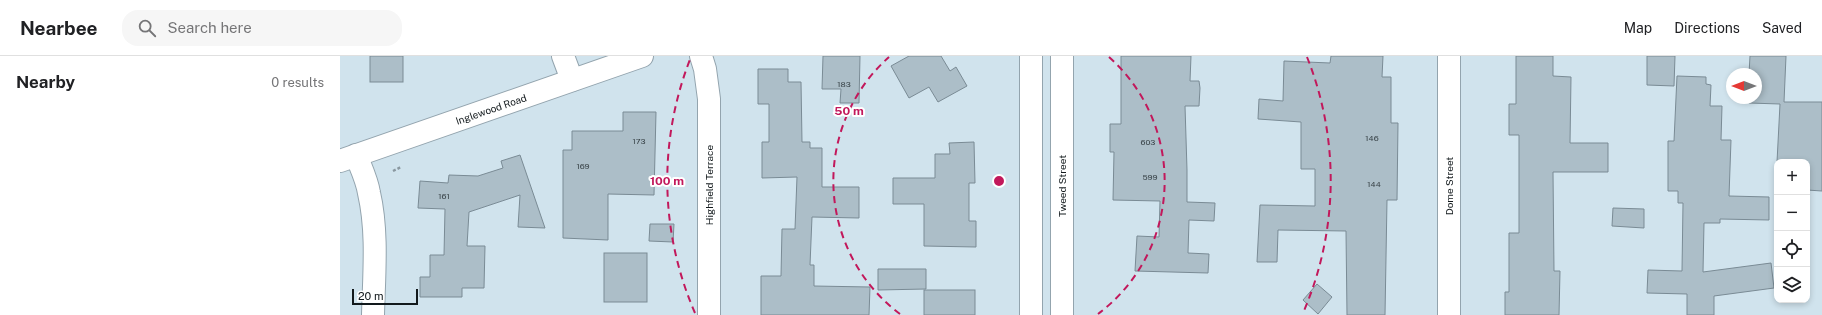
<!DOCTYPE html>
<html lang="en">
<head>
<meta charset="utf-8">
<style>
  :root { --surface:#fff; --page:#f6f6f6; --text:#202124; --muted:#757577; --line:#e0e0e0 }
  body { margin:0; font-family:"Public Sans",sans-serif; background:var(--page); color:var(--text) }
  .controls { position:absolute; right:12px; bottom:12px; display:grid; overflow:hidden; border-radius:8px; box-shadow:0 2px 6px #0003 }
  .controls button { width:36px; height:36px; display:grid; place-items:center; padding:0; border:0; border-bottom:1px solid var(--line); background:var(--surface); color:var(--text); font:20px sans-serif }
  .compass { position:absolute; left:1386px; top:12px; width:36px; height:36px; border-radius:50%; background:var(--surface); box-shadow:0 2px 6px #0003; rotate:270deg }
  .scale { position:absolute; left:12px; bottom:10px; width:66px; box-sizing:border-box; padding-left:4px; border:2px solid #12191c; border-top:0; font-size:11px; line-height:14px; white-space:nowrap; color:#12191c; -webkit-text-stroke:3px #fff; paint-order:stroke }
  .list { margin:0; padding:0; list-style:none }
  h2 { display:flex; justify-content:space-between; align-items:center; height:52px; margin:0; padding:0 16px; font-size:17px }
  h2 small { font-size:13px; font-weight:400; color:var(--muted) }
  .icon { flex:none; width:22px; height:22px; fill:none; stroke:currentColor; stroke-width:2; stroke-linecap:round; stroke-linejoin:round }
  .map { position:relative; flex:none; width:1482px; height:259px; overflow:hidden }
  header { display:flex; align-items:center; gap:24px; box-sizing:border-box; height:56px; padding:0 20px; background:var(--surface); border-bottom:1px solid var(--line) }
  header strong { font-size:19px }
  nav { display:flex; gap:22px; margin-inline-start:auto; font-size:14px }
  .search { width:280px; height:36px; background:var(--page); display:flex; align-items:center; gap:10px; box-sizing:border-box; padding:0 14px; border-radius:16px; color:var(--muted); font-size:15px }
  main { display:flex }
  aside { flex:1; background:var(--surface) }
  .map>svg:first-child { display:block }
  .building { fill:#acbec8; stroke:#7a8b95 }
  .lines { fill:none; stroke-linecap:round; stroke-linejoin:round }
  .street-casing { stroke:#93a4ae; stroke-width:24 }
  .secondary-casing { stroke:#93a4ae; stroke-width:24 }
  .path { stroke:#8a98a0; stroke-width:2.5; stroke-dasharray:3 2; stroke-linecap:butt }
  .street { stroke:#fff; stroke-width:22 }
  .secondary { stroke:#fff; stroke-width:22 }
  .ring { fill:none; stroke:#c2185b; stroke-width:2; stroke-dasharray:7 5 }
  .labels { text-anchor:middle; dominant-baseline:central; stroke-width:4; stroke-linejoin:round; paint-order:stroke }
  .number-label { font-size:8px; fill:#384247 }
  .street-label { font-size:10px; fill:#12191c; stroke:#fff }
  .centre { fill:#c2185b; stroke:#fff; stroke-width:2 }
  .ring-label { font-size:12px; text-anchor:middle; font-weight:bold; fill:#c2185b; stroke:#fff; stroke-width:4; stroke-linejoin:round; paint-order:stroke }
</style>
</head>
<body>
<header>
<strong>Nearbee</strong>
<div class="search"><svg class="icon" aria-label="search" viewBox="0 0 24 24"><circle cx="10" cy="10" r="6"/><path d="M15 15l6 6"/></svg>Search here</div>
<nav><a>Map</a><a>Directions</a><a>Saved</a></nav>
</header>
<main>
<aside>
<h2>Nearby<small>0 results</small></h2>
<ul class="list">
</ul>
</aside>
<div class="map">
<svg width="1482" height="259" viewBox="0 0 1482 259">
  <rect width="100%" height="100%" fill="#d0e3ed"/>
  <!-- building -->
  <g class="building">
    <rect x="30" y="0" width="33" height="26"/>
    <polygon points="483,0 520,0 519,47 500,47 501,33 482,33"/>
    <polygon points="569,0 601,0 610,15 616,11 627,30 598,46 589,31 569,42 551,10"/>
    <polygon points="781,0 851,0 850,25 859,25 860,32 859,50 845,50 847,114 847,146 875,147 874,165 849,164 848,197 869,198 868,217 795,215 797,180 819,181 820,145 773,144 774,96 770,96 770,68 781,68"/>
    <polygon points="991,0 1043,0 1042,21 1051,21 1051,67 1058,67 1057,144 1047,144 1045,259 1007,259 1006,175 938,174 937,206 917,206 920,149 975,150 975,113 961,113 961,66 918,63 919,43 943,45 944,5 990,7"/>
    <polygon points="1176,0 1213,0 1213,20 1231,21 1230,87 1268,87 1268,116 1213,116 1214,215 1220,215 1219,259 1165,259 1165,236 1169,236 1169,177 1179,177 1179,79 1169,79 1169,48 1176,48"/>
    <polygon points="1307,0 1335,0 1334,30 1307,29"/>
    <polygon points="1410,0 1446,0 1444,46 1482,46 1482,135 1467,134 1467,106 1437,106 1440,48 1409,47 1409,42 1416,42 1416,18 1409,18"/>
    <polygon points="418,13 448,13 448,26 461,26 462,86 470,86 470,92 482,92 482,131 519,131 519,162 472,161 470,209 474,209 474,230 530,231 529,259 421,259 421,220 441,220 442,173 455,173 457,121 422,122 422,86 429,86 429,48 418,48"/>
    <polygon points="1337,20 1366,21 1366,28 1371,29 1370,50 1382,50 1381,84 1391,84 1389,140 1429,141 1429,164 1380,163 1380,167 1364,167 1363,216 1431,207 1434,232 1374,240 1374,259 1347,259 1347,238 1307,237 1308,214 1342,215 1343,147 1338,147 1338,135 1328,135 1328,85 1334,85"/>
    <polygon points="283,56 316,56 314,139 268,138 268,184 223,182 223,94 232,94 232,75 283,75"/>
    <polygon points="634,86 635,127 629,127 629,165 636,165 636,191 584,190 584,148 553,148 553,122 595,122 595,98 610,98 609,87"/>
    <polygon points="180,99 205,172 178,171 180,139 129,156 127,190 145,190 144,232 122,232 122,241 80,241 80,221 90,221 90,199 104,199 105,153 78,152 80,125 108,127 109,119 138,120 163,112 161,105"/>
    <polygon points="1273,152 1304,153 1304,172 1272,170"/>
    <polygon points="310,168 334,168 333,186 309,185"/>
    <rect x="264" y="197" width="43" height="49"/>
    <polygon points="538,213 586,213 586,233 538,234"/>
    <polygon points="977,228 992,241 978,258 963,244"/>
    <rect x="584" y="234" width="51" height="25"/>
  </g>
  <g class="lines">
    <defs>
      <g id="street">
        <polyline points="223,0 232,24"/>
        <polyline points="361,0 365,13 369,43 369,259"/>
        <polyline points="1109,0 1109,259"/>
        <path d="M16 99C21 112 27 124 29 137 38 176 34 219 33 259"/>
      </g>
      <g id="secondary">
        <polyline points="691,0 691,259"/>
        <polyline points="722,0 722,259"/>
        <polyline points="0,105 302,0"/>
      </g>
    </defs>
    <!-- street casing -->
    <use href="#street" class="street-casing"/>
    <!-- secondary casing -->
    <use href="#secondary" class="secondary-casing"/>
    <!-- path -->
    <polyline class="path" points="53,115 61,111"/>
    <!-- street -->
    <use href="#street" class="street"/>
    <!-- secondary -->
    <use href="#secondary" class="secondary"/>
  </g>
  <!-- distance rings -->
  <g class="ring">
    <path d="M560 258A166 166 0 0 1 549 1M769 1A166 166 0 0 1 758 258"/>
    <path d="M355 257A332 332 0 0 1 351 1M967 1A332 332 0 0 1 963 257"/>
  </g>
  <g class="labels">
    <!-- number labels -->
    <g class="number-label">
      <text x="504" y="28">183</text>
      <text x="1032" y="82">146</text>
      <text x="299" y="85">173</text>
      <text x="808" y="86">603</text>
      <text x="243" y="110">169</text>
      <text x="810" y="121">599</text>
      <text x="1034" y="128">144</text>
      <text x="104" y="140">161</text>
    </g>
    <!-- street labels -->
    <g class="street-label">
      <text transform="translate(151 53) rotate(-19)">Inglewood Road</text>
      <text transform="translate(369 129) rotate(-90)">Highfield Terrace</text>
      <text transform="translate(722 130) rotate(-90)">Tweed Street</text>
      <text transform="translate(1109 130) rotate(-90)">Dome Street</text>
    </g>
  </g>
  <circle cx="659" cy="125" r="6" class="centre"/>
  <g class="ring-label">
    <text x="509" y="59">50 m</text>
    <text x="327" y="129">100 m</text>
  </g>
</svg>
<div class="controls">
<button>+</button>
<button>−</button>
<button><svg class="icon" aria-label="locate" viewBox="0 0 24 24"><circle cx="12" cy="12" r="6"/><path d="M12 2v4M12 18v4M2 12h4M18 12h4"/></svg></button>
<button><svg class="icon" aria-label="layers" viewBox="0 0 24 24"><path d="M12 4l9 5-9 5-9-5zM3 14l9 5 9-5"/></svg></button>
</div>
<svg class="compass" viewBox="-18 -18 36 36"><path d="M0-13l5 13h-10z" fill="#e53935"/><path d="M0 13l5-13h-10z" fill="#757577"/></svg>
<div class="scale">20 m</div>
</div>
</main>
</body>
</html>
